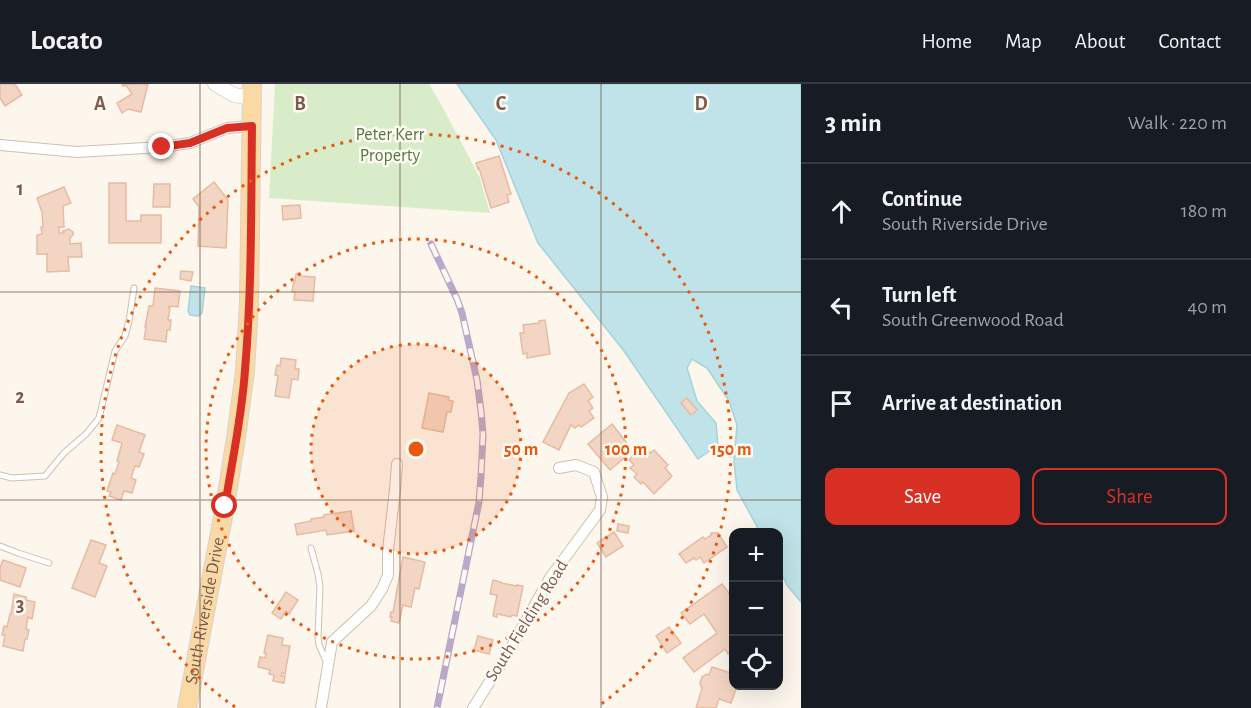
<!DOCTYPE html>
<html lang="en">
<head>
<meta charset="utf-8">
<style>
  :root { --surface:#171b24; --page:#20242c; --text:#f1f3f6; --muted:#9ea1a6; --line:#363941; --accent:#d93025 }
  body { margin:0; font-family:"Alegreya Sans",sans-serif; background:var(--page); color:var(--text) }
  .controls { position:absolute; right:18px; bottom:18px; display:grid; overflow:hidden; border-radius:12px; box-shadow:0 6px 24px #0002 }
  .controls button { width:54px; height:54px; display:grid; place-items:center; padding:0; border:0; border-bottom:2px solid var(--line); background:var(--surface); color:var(--text); font:30px sans-serif }
  .stop { position:absolute; width:18px; height:18px; margin:-14px; border:4px solid #d93025; border-radius:50%; background:#fff }
  .stop.end { background:#d93025; border-color:#fff; box-shadow:0 2px 6px #0008 }
  .list { margin:0; padding:0; list-style:none }
  h2 { display:flex; justify-content:space-between; align-items:center; height:78px; margin:0; padding:0 24px; font-size:26px }
  h2 small { font-size:20px; font-weight:400; color:var(--muted) }
  .list li { display:grid; grid-template-columns:39px 1fr auto; gap:18px; align-items:center; box-sizing:border-box; height:96px; padding:0 24px; border-top:2px solid var(--line) }
  .list b { display:block; font-size:22px; white-space:nowrap }
  .list p { margin:0; font-size:20px; white-space:nowrap; color:var(--muted) }
  .list em { font-size:20px; font-style:normal; color:var(--muted) }
  .actions { display:flex; gap:12px; padding:18px 24px }
  .actions a { flex:1; padding:14px 0; border:2px solid var(--accent); border-radius:12px; text-align:center; font-size:21px; color:var(--accent) }
  .actions .main { background:var(--accent); color:#fff }
  .icon { flex:none; width:33px; height:33px; fill:none; stroke:currentColor; stroke-width:2; stroke-linecap:round; stroke-linejoin:round }
  .map { position:relative; flex:none; width:801px; height:624px; overflow:hidden }
  header { display:flex; align-items:center; gap:36px; box-sizing:border-box; height:84px; padding:0 30px; background:var(--surface); border-bottom:2px solid var(--line) }
  header strong { font-size:28px }
  nav { display:flex; gap:33px; margin-inline-start:auto; font-size:21px }
  main { display:flex }
  aside { flex:1; background:var(--surface) }
  .map>svg:first-child { display:block }
  .green { fill:#d8ecc9 }
  .water { fill:#bfe3e8; stroke:#a5d3da; stroke-width:1.5 }
  .building { fill:#f3d5c3; stroke:#e6bba3; stroke-width:1.5 }
  .lines { fill:none; stroke-linecap:round; stroke-linejoin:round }
  .service-casing { stroke:#d1beb0; stroke-width:7 }
  .minor-casing { stroke:#d1beb0; stroke-width:12 }
  .tertiary-casing { stroke:#d1beb0; stroke-width:15 }
  .primary-casing { stroke:#dad1cd; stroke-width:20 }
  .service { stroke:#fff; stroke-width:5 }
  .minor { stroke:#fff; stroke-width:10 }
  .tertiary { stroke:#fff; stroke-width:14 }
  .primary { stroke:#fbd9a5; stroke-width:18 }
  .rail-casing { stroke:#b9a8c9; stroke-width:7 }
  .rail { stroke:#fffaf3; stroke-width:4.5; stroke-dasharray:14; stroke-linecap:butt }
  .route { stroke:#d93025; stroke-width:8 }
  .grid { fill:none; stroke:#7a5c4d; stroke-width:1.5; stroke-opacity:0.55 }
  .ring { fill:none; stroke:#e8590c; stroke-width:3; stroke-dasharray:3 6 }
  .labels { text-anchor:middle; dominant-baseline:central; stroke-width:5; stroke-linejoin:round; paint-order:stroke }
  .park-label { font-size:18px; fill:#537a41; stroke:#fffaf3 }
  .street-label { font-size:18px; fill:#7a5c4d; stroke:#fffaf3 }
  .grid-label { font-size:20px; text-anchor:middle; font-weight:bold; fill:#7a5c4d; stroke:#fffaf3; stroke-width:5; stroke-linejoin:round; paint-order:stroke }
  .centre { fill:#e8590c; stroke:#fffaf3; stroke-width:3 }
  .ring-label { font-size:18px; text-anchor:middle; font-weight:bold; fill:#e8590c; stroke:#fffaf3; stroke-width:5; stroke-linejoin:round; paint-order:stroke }
</style>
</head>
<body>
<header>
<strong>Locato</strong>
<nav><a>Home</a><a>Map</a><a>About</a><a>Contact</a></nav>
</header>
<main>
<div class="map">
<svg width="801" height="624" viewBox="0 0 801 624">
  <rect width="100%" height="100%" fill="#fdf6ec"/>
  <!-- green -->
  <polygon class="green" points="275,0 429,0 442,22 480,94 490,129 269,114"/>
  <!-- water -->
  <g class="water">
    <polygon points="457,0 801,0 801,518 787,501 779,485 778,448 760,448 737,406 734,377 737,341 729,317 707,284 692,275 687,284 697,317 716,339 718,361 698,375 624,267 538,159 496,56"/>
    <polygon points="191,202 205,204 202,229 198,232 190,231 188,227"/>
  </g>
  <!-- building -->
  <g class="building">
    <polygon points="0,0 15,0 22,11 5,22 0,14"/>
    <polygon points="122,0 148,0 141,28 128,25 122,29 117,19 132,10 126,1 123,2"/>
    <polygon points="499,72 511,110 507,111 509,118 491,124 479,84 478,85 476,79"/>
    <polygon points="214,98 228,116 226,164 198,162 199,123 193,115"/>
    <polygon points="109,99 126,99 126,137 141,137 141,131 161,131 161,159 109,159"/>
    <polygon points="154,100 170,100 170,123 153,123"/>
    <polygon points="64,103 71,119 63,122 64,143 59,143 59,149 64,149 63,147 69,145 73,148 73,151 70,154 70,160 81,159 82,173 68,173 69,187 47,188 47,170 37,170 37,151 42,150 41,143 43,143 42,128 37,114"/>
    <polygon points="300,121 301,134 283,136 282,122"/>
    <polygon points="181,187 193,188 191,197 180,195"/>
    <polygon points="300,189 301,192 315,193 313,217 294,216 295,208 292,208 294,197 295,197 296,190"/>
    <polygon points="155,204 180,207 178,223 169,222 169,224 170,224 168,236 171,236 170,246 167,246 166,258 144,255 146,243 145,243 149,222 153,222"/>
    <polygon points="545,236 550,270 527,274 527,269 523,270 520,249 524,249 523,241 539,239 539,237"/>
    <polygon points="281,274 296,276 295,285 299,285 298,296 292,295 289,314 275,312 278,292 275,291 277,281 280,282"/>
    <polygon points="584,300 593,313 588,317 593,324 589,327 594,334 581,343 579,341 575,344 571,341 559,366 543,358 569,309"/>
    <polygon points="429,309 449,313 448,316 453,317 451,328 447,328 443,348 422,344"/>
    <polygon points="687,314 697,326 691,331 681,319"/>
    <polygon points="612,340 633,367 610,386 588,360"/>
    <polygon points="117,341 145,351 139,368 144,370 139,383 135,382 131,394 136,396 132,409 124,407 121,416 109,412 111,408 107,407 113,389 115,390 119,378 117,377 122,359 112,356"/>
    <polygon points="642,362 650,369 654,366 668,381 665,384 672,392 654,410 643,398 641,400 634,393 637,390 630,384 634,381 629,376"/>
    <polygon points="351,427 354,447 327,451 326,446 297,451 295,440 311,437 311,435 324,433 324,431"/>
    <polygon points="618,440 629,442 628,449 617,447"/>
    <polygon points="614,448 623,462 606,473 597,459"/>
    <polygon points="711,449 718,449 727,463 704,479 700,473 696,476 694,474 686,479 679,470 703,453 705,455 711,451"/>
    <polygon points="91,456 106,461 99,479 107,482 95,513 72,504"/>
    <polygon points="403,473 425,478 419,505 415,504 411,523 403,521 399,539 391,537 392,533 390,533 391,528 393,528"/>
    <polygon points="3,476 26,484 20,503 0,496 0,484"/>
    <polygon points="493,496 501,498 501,499 517,502 517,501 523,502 517,532 512,531 511,533 497,530 497,533 493,532 497,511 490,510"/>
    <polygon points="722,500 734,516 734,566 728,570 725,565 694,588 683,574 717,549 704,530 690,540 681,529"/>
    <polygon points="286,508 298,516 289,530 286,527 281,535 272,529"/>
    <polygon points="14,510 26,513 26,516 35,518 32,535 28,533 26,545 29,546 27,555 25,555 23,567 3,562 5,551 2,551 4,542 7,543 10,530 11,530"/>
    <polygon points="669,543 681,559 667,569 656,552"/>
    <polygon points="268,551 283,554 282,561 290,562 285,590 282,589 281,592 285,592 284,599 273,597 274,591 269,590 270,586 258,583 260,573 265,574 266,569 264,569"/>
    <polygon points="478,552 493,556 489,570 474,566"/>
    <polygon points="712,583 734,590 734,602 737,602 731,619 719,615 716,624 696,624 702,605 700,599 702,593 707,590 709,591"/>
  </g>
  <g class="lines">
    <defs>
      <g id="service">
        <polyline points="0,391 12,394 45,392 64,369 86,350 99,334 115,267 125,252 129,237 134,204"/>
        <polyline points="0,462 18,469 49,479"/>
        <polyline points="311,464 318,490 320,503 318,553 319,561 326,577"/>
      </g>
      <g id="minor">
        <polyline points="0,61 77,68 162,63 190,59 227,44 252,42"/>
        <polyline points="321,624 332,558 371,522 382,505 388,491 388,466 395,406 397,380"/>
        <polyline points="473,624 508,569 550,494 600,426 602,413 594,388 576,381 559,384"/>
      </g>
      <polyline id="tertiary" points="215,0 234,11 252,14"/>
      <g id="primary">
        <path id="s1" d="M187 624 225 422 236 354 245 287 249 220 252 0"/>
      </g>
    </defs>
    <!-- service casing -->
    <use href="#service" class="service-casing"/>
    <!-- minor casing -->
    <use href="#minor" class="minor-casing"/>
    <!-- tertiary casing -->
    <use href="#tertiary" class="tertiary-casing"/>
    <!-- primary casing -->
    <use href="#primary" class="primary-casing"/>
    <!-- service -->
    <use href="#service" class="service"/>
    <!-- minor -->
    <use href="#minor" class="minor"/>
    <!-- tertiary -->
    <use href="#tertiary" class="tertiary"/>
    <!-- primary -->
    <use href="#primary" class="primary"/>
    <defs>
      <polyline id="rail" points="431,160 457,215 462,229 477,296 481,327 483,350 481,392 479,418 437,624"/>
    </defs>
    <!-- rail casing -->
    <use href="#rail" class="rail-casing"/>
    <!-- rail -->
    <use href="#rail" class="rail"/>
  </g>
  <g class="lines">
    <!-- route -->
    <path class="route" d="M162 63 190 59 227 44 252 42C251 123 252 205 245 286 242 332 232 377 225 422"/>
  </g>
  <!-- grid -->
  <path class="grid" d="M200 0V624M400 0V624M601 0V624M0 208H801M0 416H801"/>
  <!-- distance rings -->
  <circle cx="416" cy="365" r="105" fill="#e8590c" fill-opacity=".12"/>
  <g class="ring">
    <circle cx="416" cy="365" r="105"/>
    <circle cx="416" cy="365" r="210"/>
    <path d="M235 623A315 315 0 1 1 597 623"/>
  </g>
  <g class="labels">
    <!-- park labels -->
    <g class="park-label">
      <text x="390" y="51">Peter Kerr<tspan x="390" dy="21">Property</tspan></text>
    </g>
    <!-- street labels -->
    <g class="street-label">
      <text stroke="none"><textPath href="#s1" startOffset="99">South Riverside Drive</textPath></text>
      <text transform="translate(527 537) rotate(-58)">South Fielding Road</text>
    </g>
  </g>
  <g class="grid-label">
    <text x="100" y="26">A</text>
    <text x="300" y="26">B</text>
    <text x="501" y="26">C</text>
    <text x="701" y="26">D</text>
    <text x="20" y="111">1</text>
    <text x="20" y="319">2</text>
    <text x="20" y="527">3</text>
  </g>
  <circle cx="416" cy="365" r="9" class="centre"/>
  <g class="ring-label">
    <text x="521" y="371">50 m</text>
    <text x="626" y="371">100 m</text>
    <text x="731" y="371">150 m</text>
  </g>
</svg>
<div class="controls">
<button>+</button>
<button>−</button>
<button><svg class="icon" aria-label="locate" viewBox="0 0 24 24"><circle cx="12" cy="12" r="6"/><path d="M12 2v4M12 18v4M2 12h4M18 12h4"/></svg></button>
</div>
<div class="stop" style="left:225px;top:422px"></div>
<div class="stop end" style="left:162px;top:63px"></div>
</div>
<aside>
<h2>3 min<small>Walk · 220 m</small></h2>
<ul class="list">
<li><svg class="icon" aria-label="ahead" viewBox="0 0 24 24"><path d="M12 20V5M6 11l6-6 6 6"/></svg><div><b>Continue</b><p>South Riverside Drive</p></div><em>180 m</em></li>
<li><svg class="icon" aria-label="left" viewBox="0 0 24 24"><path d="M17 20v-9H6M10 6l-5 5 5 5"/></svg><div><b>Turn left</b><p>South Greenwood Road</p></div><em>40 m</em></li>
<li><svg class="icon" aria-label="arrive" viewBox="0 0 24 24"><path d="M6 21V4h12l-3 4 3 4H6"/></svg><div><b>Arrive at destination</b></div></li>
</ul>
<div class="actions"><a class="main">Save</a><a>Share</a></div>
</aside>
</main>
</body>
</html>
